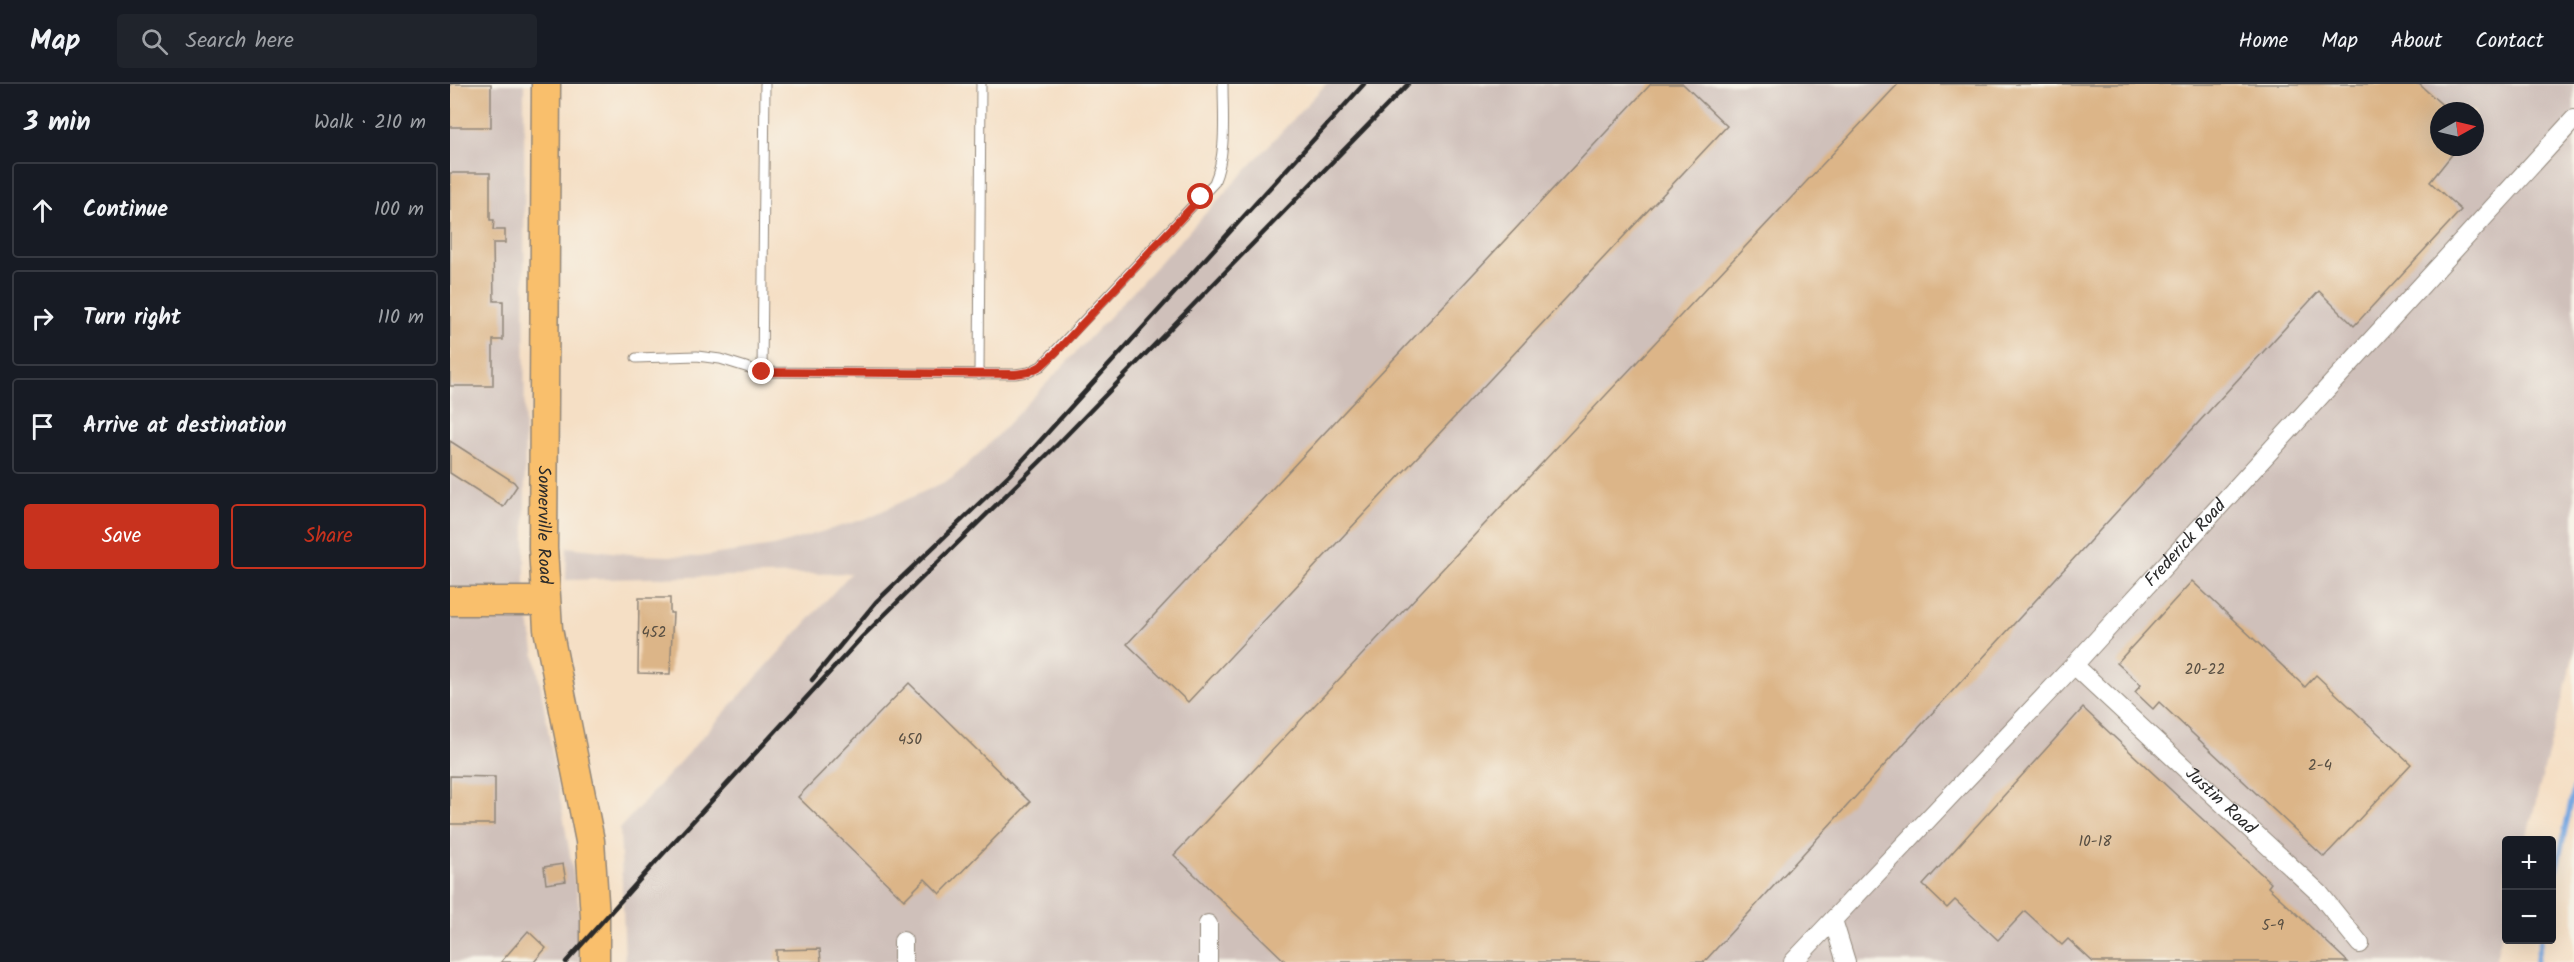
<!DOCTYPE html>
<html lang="en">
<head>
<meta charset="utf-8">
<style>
  :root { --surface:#171b24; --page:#20242c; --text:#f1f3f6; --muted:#9ea1a6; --line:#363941; --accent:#c8321e }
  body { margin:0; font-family:Kalam,sans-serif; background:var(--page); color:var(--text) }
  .controls { position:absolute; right:18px; bottom:18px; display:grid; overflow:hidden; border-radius:6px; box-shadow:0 6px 24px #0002 }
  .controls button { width:54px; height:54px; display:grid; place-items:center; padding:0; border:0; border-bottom:2px solid var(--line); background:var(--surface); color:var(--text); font:30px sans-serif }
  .compass { position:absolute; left:1980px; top:18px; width:54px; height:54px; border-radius:50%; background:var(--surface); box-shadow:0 6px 24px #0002; rotate:82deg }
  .stop { position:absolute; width:18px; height:18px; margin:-14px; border:4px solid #c8321e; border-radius:50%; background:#fff }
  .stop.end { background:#c8321e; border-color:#fff; box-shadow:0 2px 6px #0008 }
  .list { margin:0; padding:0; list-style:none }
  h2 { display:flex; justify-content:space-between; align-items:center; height:78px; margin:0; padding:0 24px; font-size:26px }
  h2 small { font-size:20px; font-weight:400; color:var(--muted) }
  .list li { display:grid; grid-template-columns:39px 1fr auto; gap:18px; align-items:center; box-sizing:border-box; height:96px; margin:0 12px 12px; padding:0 12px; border:2px solid var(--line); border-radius:6px }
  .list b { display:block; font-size:22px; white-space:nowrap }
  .list em { font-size:20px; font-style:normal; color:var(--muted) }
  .actions { display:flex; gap:12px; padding:18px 24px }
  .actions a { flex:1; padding:14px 0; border:2px solid var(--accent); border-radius:6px; text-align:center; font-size:21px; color:var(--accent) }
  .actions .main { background:var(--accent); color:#fff }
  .icon { flex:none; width:33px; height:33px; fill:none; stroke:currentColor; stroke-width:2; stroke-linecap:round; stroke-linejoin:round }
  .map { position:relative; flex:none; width:2124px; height:878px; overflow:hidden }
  header { display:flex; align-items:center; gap:36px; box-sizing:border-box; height:84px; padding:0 30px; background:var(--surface); border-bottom:2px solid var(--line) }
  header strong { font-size:28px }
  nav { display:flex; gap:33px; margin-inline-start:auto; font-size:21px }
  .search { width:420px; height:54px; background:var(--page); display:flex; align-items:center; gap:15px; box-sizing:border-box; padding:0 21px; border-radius:6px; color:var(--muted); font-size:22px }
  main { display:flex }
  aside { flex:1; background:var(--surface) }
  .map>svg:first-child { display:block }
  .industrial { fill:#cfc0ba; fill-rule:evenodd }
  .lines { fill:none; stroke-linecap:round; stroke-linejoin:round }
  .stream { stroke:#76a7e1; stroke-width:5 }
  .building { fill:#dcb588 }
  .service-casing { stroke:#908578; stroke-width:11 }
  .minor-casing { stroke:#908578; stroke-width:20 }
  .primary-casing { stroke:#908578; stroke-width:31 }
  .service { stroke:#fff; stroke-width:9 }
  .minor { stroke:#fff; stroke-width:18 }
  .primary { stroke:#f9bf6c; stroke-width:28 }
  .rail { stroke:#2b2b2b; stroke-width:4.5 }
  .route { stroke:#c8321e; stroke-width:8 }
  .labels { text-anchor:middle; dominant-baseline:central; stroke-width:6; stroke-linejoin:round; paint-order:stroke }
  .number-label { font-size:15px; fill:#574e42 }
  .street-label { font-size:18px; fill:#2b2b2b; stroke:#f7f3e8 }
</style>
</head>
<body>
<header>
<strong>Map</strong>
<div class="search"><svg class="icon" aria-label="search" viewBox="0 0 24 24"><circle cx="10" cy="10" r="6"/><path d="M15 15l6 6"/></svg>Search here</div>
<nav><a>Home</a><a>Map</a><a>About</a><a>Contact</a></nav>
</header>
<main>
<aside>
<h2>3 min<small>Walk · 210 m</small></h2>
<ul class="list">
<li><svg class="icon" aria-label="ahead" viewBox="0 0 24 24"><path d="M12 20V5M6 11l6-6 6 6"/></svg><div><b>Continue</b></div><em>100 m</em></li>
<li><svg class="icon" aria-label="right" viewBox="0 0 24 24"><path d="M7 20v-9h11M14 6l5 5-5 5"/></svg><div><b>Turn right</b></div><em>110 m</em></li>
<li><svg class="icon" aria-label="arrive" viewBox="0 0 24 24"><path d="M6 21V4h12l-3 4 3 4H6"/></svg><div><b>Arrive at destination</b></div></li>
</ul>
<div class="actions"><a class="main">Save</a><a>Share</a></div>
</aside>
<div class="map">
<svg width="2124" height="878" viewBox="0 0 2124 878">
  <rect width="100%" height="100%" fill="#f7f3e8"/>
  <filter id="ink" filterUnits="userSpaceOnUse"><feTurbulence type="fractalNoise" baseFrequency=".0167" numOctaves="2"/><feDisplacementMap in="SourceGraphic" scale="12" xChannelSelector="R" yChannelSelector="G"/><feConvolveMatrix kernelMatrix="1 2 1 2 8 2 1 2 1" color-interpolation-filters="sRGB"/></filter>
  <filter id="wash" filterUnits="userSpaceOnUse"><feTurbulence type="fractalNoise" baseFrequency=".008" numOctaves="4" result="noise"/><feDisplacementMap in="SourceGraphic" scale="24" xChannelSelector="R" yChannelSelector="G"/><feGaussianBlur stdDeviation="1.35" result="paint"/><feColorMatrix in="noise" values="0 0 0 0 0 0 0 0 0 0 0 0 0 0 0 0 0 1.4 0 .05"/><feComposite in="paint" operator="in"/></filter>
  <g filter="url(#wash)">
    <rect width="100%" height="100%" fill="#f5dfc5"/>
    <!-- industrial -->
    <g class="industrial">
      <polygon points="0,0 74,0 75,517 0,517"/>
      <path d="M876 0H2124V569L2076 756H2056V832L2045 878H175L170 744 401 489 116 496 117 463 189 471 248 473 324 462 415 435 501 395 535 364 615 280ZM1989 27H2025V63H1989Z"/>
      <polygon points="77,526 131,833 130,878 90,878 91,876 89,878 0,878 0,527"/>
    </g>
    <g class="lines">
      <!-- stream -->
      <g class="stream">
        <polyline points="2102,807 2124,704"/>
        <polyline points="2086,878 2091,856"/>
      </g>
    </g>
    <g id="blocks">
      <!-- building -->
      <g class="building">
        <rect x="0" y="0" width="41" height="43"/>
        <polygon points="1201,0 1233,0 1277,42 738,618 677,560"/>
        <polygon points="1448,0 1969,0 1999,27 1989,27 1989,63 2008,63 1980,98 2011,126 1904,242 1869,207 1254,878 836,878 724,771"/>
        <polygon points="0,89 40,89 40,136 44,136 43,146 55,146 55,159 43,159 44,217 53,217 53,256 43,256 43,302 0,302"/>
        <polygon points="0,357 64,398 67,402 53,423 0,389"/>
        <polygon points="1742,497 1855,603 1866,591 1961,680 1874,773 1709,618 1703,625 1685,608 1691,601 1667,579"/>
        <polygon points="189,514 220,514 220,529 223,529 220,590 188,589"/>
        <polygon points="459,599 580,718 490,810 475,795 454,816 348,713"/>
        <polygon points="1633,624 1821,799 1818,803 1898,878 1643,878 1618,855 1612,861 1575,827 1548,856 1505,816 1497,824 1473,801"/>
        <polygon points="0,692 45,693 45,740 0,740"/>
        <polygon points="113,780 116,797 96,800 94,783"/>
        <polygon points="78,847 96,864 84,878 51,878"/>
        <polygon points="370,865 371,878 326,878 326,866"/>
      </g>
    </g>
  </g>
  <g filter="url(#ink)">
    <use href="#blocks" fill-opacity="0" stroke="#908578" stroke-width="1.5"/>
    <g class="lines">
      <defs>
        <g id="service">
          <path d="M186 274 247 272 270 275 312 288 565 290 579 288 591 282 764 99C777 69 773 32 773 0"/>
          <polyline points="312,288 315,0"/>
          <polyline points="529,290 531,0"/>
        </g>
        <g id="minor">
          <path id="s1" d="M1624 581 1869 809 1910 860"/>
          <polyline points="1383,836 1396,878"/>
          <polyline points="758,840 758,878"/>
          <polyline points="453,857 453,878"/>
          <path id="s2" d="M1343 878 1624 581 2124 35"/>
        </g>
        <g id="primary">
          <path id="s3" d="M96 0 93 464 98 545 140 757 145 833V878"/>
          <polyline points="0,517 95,517"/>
        </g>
      </defs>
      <!-- service casing -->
      <use href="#service" class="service-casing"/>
      <!-- minor casing -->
      <use href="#minor" class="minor-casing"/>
      <!-- primary casing -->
      <use href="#primary" class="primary-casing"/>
      <!-- service -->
      <use href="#service" class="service"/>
      <!-- minor -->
      <use href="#minor" class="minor"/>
      <!-- primary -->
      <use href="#primary" class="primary"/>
      <!-- rail -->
      <g class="rail">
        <polyline points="362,596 426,518 561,389 914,0"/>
        <polyline points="116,878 211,772 412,553 608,360 958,0"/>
      </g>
    </g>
  </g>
  <g class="lines" filter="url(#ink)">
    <!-- route -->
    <polyline class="route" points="312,288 565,290 579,288 591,282 606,268 751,113"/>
  </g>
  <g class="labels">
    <!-- number labels -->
    <g class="number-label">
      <text x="204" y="549">452</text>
      <text x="1755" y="586">20-22</text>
      <text x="460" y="656">450</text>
      <text x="1870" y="682">2-4</text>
      <text x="1645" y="758">10-18</text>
      <text x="1823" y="842">5-9</text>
    </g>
    <!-- street labels -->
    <g class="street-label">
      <text stroke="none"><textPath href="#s3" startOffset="441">Somerville Road</textPath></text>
      <text stroke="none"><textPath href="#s2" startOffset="574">Frederick Road</textPath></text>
      <text stroke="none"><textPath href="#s1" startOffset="200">Justin Road</textPath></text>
    </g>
  </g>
</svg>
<div class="controls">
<button>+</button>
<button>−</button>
</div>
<svg class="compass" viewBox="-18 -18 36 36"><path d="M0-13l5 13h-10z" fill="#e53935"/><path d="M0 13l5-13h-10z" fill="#9ea1a6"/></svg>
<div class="stop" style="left:751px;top:113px"></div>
<div class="stop end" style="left:312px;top:288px"></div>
</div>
</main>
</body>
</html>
